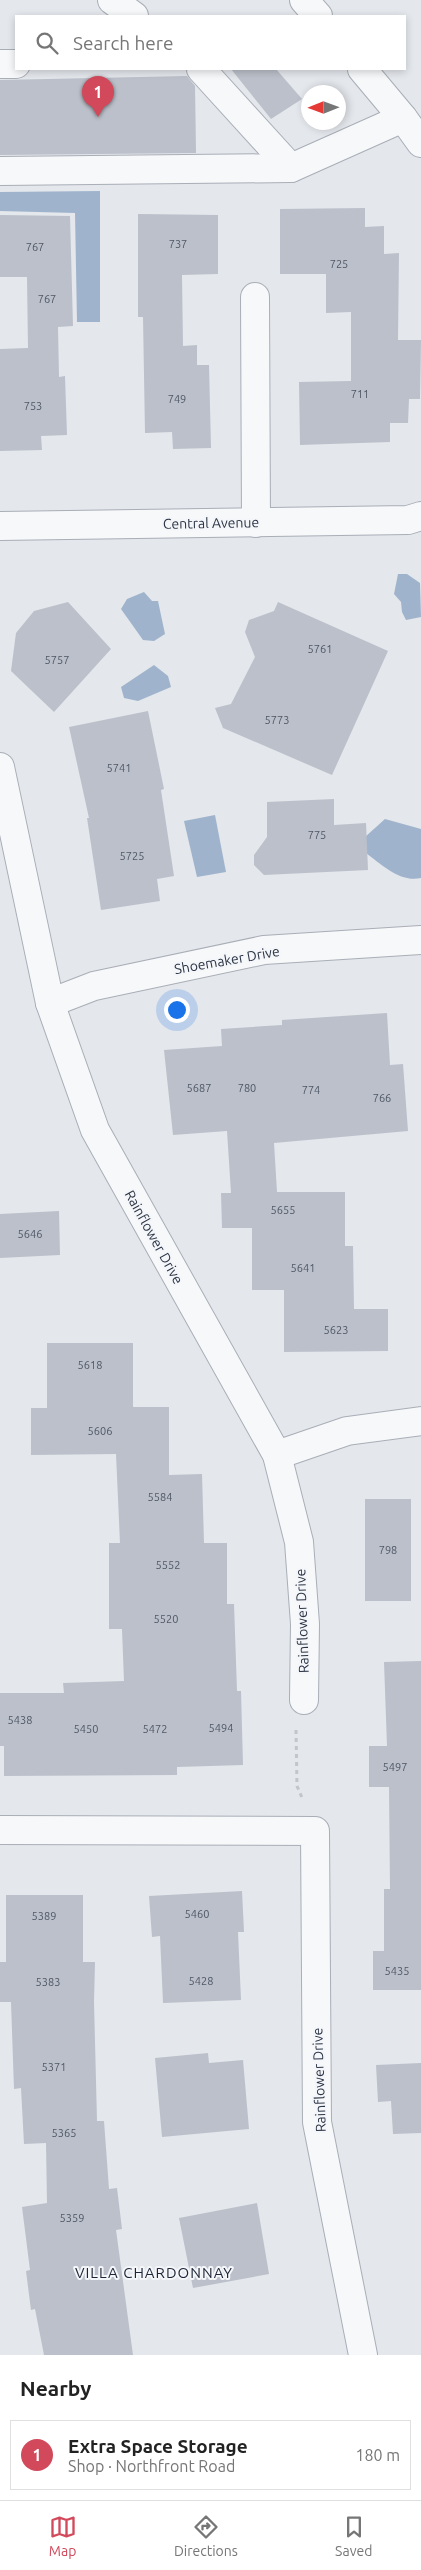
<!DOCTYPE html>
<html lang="en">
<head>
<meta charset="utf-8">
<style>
  :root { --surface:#fff; --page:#f6f6f6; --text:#222; --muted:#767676; --line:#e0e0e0; --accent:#d1495b }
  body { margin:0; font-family:Ubuntu,sans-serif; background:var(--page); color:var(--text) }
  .compass { position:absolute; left:301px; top:85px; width:45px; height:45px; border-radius:50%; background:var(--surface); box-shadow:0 2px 8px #0003; rotate:269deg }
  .you { position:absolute; left:176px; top:1009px; width:18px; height:18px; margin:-12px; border:4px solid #fff; border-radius:50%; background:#1a73e8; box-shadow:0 0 0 8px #1a73e833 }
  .badge { display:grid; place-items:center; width:32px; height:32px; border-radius:50%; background:var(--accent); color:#fff; font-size:16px; font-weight:700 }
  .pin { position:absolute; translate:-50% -41px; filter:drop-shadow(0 1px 2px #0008) }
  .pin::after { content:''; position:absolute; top:26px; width:18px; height:15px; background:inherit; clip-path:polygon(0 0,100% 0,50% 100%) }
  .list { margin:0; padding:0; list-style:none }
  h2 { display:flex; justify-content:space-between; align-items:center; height:65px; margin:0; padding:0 20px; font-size:21px }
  h2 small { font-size:16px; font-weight:400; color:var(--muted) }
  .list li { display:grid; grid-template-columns:32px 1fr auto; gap:15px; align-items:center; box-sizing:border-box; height:70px; margin:0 10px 10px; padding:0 10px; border:1px solid var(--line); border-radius:0px }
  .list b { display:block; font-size:19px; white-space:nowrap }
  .list p { margin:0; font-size:16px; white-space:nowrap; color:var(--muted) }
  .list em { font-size:16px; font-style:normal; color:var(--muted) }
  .icon { flex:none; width:28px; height:28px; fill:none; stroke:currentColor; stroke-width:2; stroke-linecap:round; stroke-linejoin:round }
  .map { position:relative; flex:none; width:421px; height:2355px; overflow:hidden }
  .search { position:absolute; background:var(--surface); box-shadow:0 2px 8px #0003; left:15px; right:15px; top:15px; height:55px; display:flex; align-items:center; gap:12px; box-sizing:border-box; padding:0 18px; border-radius:0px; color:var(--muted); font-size:19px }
  .sheet { height:145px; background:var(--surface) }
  nav { display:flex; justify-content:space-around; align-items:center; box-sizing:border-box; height:70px; border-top:1px solid var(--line); background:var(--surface); font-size:14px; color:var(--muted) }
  nav a { display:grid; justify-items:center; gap:2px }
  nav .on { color:var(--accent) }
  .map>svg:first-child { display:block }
  .water { fill:#9fb4cc }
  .building { fill:#bbc0ca }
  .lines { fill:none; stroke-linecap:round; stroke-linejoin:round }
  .minor-casing { stroke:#a9aeb7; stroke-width:30 }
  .path { stroke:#c2c5cb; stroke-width:3; stroke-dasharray:4 4; stroke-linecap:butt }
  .minor { stroke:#f7f8fa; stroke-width:28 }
  .labels { text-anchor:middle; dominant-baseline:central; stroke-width:4; stroke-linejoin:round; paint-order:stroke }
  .number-label { font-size:11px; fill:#4f5766 }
  .street-label { font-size:14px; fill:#2b3445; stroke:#f4f6f9 }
  .neighbourhood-label { font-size:15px; letter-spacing:1px; fill:#1d2536; stroke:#f4f6f9 }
</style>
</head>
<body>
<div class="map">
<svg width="421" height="2355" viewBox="0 0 421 2355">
  <rect width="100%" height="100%" fill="#e4e7ec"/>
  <!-- water -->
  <g class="water">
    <polygon points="100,191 100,322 77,322 75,213 0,211 0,192"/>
    <polygon points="398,574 407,574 420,583 421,617 406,620 402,612 401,602 394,594"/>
    <polygon points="144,592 152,601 158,601 165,634 154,641 143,640 121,609 127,599"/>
    <polygon points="154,665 168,676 171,687 138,701 124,698 121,687"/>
    <polygon points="215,815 226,872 197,877 184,821"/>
    <path d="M385 819 421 829V878C400 883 381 864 366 853L365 837Z"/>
  </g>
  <!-- building -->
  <g class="building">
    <polygon points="231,69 276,69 302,99 271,119"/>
    <polygon points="187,76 195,86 196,153 0,155 0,80"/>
    <polygon points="365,208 365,227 384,226 384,254 399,253 398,340 421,340 420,399 409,399 408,423 390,423 390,442 300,445 299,382 351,381 351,312 326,313 326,274 280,274 280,209"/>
    <polygon points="138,214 218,215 218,274 182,275 183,346 197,345 197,365 209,365 211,448 173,449 172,432 145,433 143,317 138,317"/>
    <polygon points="0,215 70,216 73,326 58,327 59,377 65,376 67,435 41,436 42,450 0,451 0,349 28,348 27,277 0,277"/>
    <polygon points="68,602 111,649 54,712 11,671 16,633 34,611"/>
    <polygon points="278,602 388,651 332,775 223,728 215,708 231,704 255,657 245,632 249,620 274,611"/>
    <polygon points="148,711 164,789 161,790 174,876 157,879 160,901 101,910 87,818 89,818 69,727"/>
    <polygon points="334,799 334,825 366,823 368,870 264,875 254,865 254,855 267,837 267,802"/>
    <polygon points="387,1013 390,1065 403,1064 408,1131 274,1143 277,1192 345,1192 345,1246 353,1246 354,1309 388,1309 388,1351 284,1352 284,1290 252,1290 252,1228 222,1228 221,1193 231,1193 227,1131 173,1135 164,1050 222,1046 221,1029 282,1025 282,1020"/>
    <polygon points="59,1211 60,1255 0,1258 0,1214"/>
    <polygon points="47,1343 133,1343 133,1407 169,1407 169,1475 202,1474 204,1543 227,1543 227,1604 234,1604 237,1691 241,1691 243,1765 177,1767 177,1775 4,1776 4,1746 0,1746 0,1693 64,1693 63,1683 124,1681 122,1629 109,1629 109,1543 120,1543 116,1454 31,1455 31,1408 47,1408"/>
    <rect x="365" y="1499" width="46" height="102"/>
    <polygon points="421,1661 421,1990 373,1990 373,1951 384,1951 384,1889 390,1889 389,1787 369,1787 369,1746 387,1746 384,1662"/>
    <polygon points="242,1891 244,1932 238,1932 241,2000 163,2003 160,1936 152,1937 149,1896"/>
    <polygon points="6,1895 83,1895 83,1962 95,1962 94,2002 97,2121 104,2121 109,2189 117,2188 122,2229 116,2230 133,2355 44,2355 35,2309 31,2310 26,2271 30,2270 22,2207 47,2203 46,2143 24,2144 21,2088 14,2089 11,2002 0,2002 0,1962 6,1962"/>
    <polygon points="208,2053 209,2063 243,2060 249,2129 162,2137 155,2058"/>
    <polygon points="421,2063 421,2133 393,2134 391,2101 378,2102 376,2065"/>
    <polygon points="257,2203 269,2274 193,2288 179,2218"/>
  </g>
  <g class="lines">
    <defs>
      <g id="minor">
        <polyline points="112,0 134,16"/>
        <polyline points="304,0 318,16"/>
        <polyline points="0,64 16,64"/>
        <polyline points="201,69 291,168"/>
        <polyline points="362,69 403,118 421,143"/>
        <polyline points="0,171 291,168 403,118"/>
        <polyline points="255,297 256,523"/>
        <polyline points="0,526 408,520 421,516"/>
        <polyline points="0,767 50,1003 95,1130 277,1455 299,1542 305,1624 304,1700"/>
        <polyline points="50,1003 94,986 264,950 421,940"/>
        <polyline points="277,1455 347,1431 421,1421"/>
        <polyline points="0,1830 315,1831 317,2122 363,2355"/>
      </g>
    </defs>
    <!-- minor casing -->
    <use href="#minor" class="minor-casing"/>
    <!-- path -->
    <polyline class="path" points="296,1730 297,1786 303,1800"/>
    <!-- minor -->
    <use href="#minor" class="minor"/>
  </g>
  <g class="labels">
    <!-- number labels -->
    <g class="number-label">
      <text x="178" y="244">737</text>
      <text x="35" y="247">767</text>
      <text x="339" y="264">725</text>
      <text x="47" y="299">767</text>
      <text x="360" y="394">711</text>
      <text x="177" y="399">749</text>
      <text x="33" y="406">753</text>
      <text x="320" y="649">5761</text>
      <text x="57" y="660">5757</text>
      <text x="277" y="720">5773</text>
      <text x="119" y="768">5741</text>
      <text x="317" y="835">775</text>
      <text x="132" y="856">5725</text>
      <text x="199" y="1088">5687</text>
      <text x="247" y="1088">780</text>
      <text x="311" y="1090">774</text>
      <text x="382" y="1098">766</text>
      <text x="283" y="1210">5655</text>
      <text x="30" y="1234">5646</text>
      <text x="303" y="1268">5641</text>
      <text x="336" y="1330">5623</text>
      <text x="90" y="1365">5618</text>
      <text x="100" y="1431">5606</text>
      <text x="160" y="1497">5584</text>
      <text x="388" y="1550">798</text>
      <text x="168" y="1565">5552</text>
      <text x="166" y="1619">5520</text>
      <text x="20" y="1720">5438</text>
      <text x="221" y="1728">5494</text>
      <text x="86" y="1729">5450</text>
      <text x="155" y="1729">5472</text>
      <text x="395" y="1767">5497</text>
      <text x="197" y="1914">5460</text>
      <text x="44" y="1916">5389</text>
      <text x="397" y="1971">5435</text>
      <text x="201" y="1981">5428</text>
      <text x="48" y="1982">5383</text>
      <text x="54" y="2067">5371</text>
      <text x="64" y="2133">5365</text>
      <text x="72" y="2218">5359</text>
    </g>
    <!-- street labels -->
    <g class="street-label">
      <text transform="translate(211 523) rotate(-1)">Central Avenue</text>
      <text transform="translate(227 960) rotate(-10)">Shoemaker Drive</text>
      <text transform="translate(154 1237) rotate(61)">Rainflower Drive</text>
      <text transform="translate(302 1621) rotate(-92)">Rainflower Drive</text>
      <text transform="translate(319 2080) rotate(-92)">Rainflower Drive</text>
    </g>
    <!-- neighbourhood labels -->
    <g class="neighbourhood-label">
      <text x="154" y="2272">VILLA CHARDONNAY</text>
    </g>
  </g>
</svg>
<svg class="compass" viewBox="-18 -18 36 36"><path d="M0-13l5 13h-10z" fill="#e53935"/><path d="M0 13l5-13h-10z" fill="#767676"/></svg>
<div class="you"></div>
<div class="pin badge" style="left:98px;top:117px">1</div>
<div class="search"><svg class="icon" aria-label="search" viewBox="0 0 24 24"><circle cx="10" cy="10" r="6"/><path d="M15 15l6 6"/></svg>Search here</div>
</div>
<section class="sheet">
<h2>Nearby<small></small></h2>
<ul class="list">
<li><span class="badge">1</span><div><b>Extra Space Storage</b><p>Shop · Northfront Road</p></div><em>180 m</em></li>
</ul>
</section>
<nav>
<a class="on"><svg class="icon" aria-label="map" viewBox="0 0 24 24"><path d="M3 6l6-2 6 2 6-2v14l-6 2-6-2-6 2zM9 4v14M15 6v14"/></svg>Map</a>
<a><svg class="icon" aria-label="directions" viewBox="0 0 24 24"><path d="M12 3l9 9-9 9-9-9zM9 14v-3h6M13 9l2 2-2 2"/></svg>Directions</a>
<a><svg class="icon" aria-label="saved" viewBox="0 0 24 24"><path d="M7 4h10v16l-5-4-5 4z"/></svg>Saved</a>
</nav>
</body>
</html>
